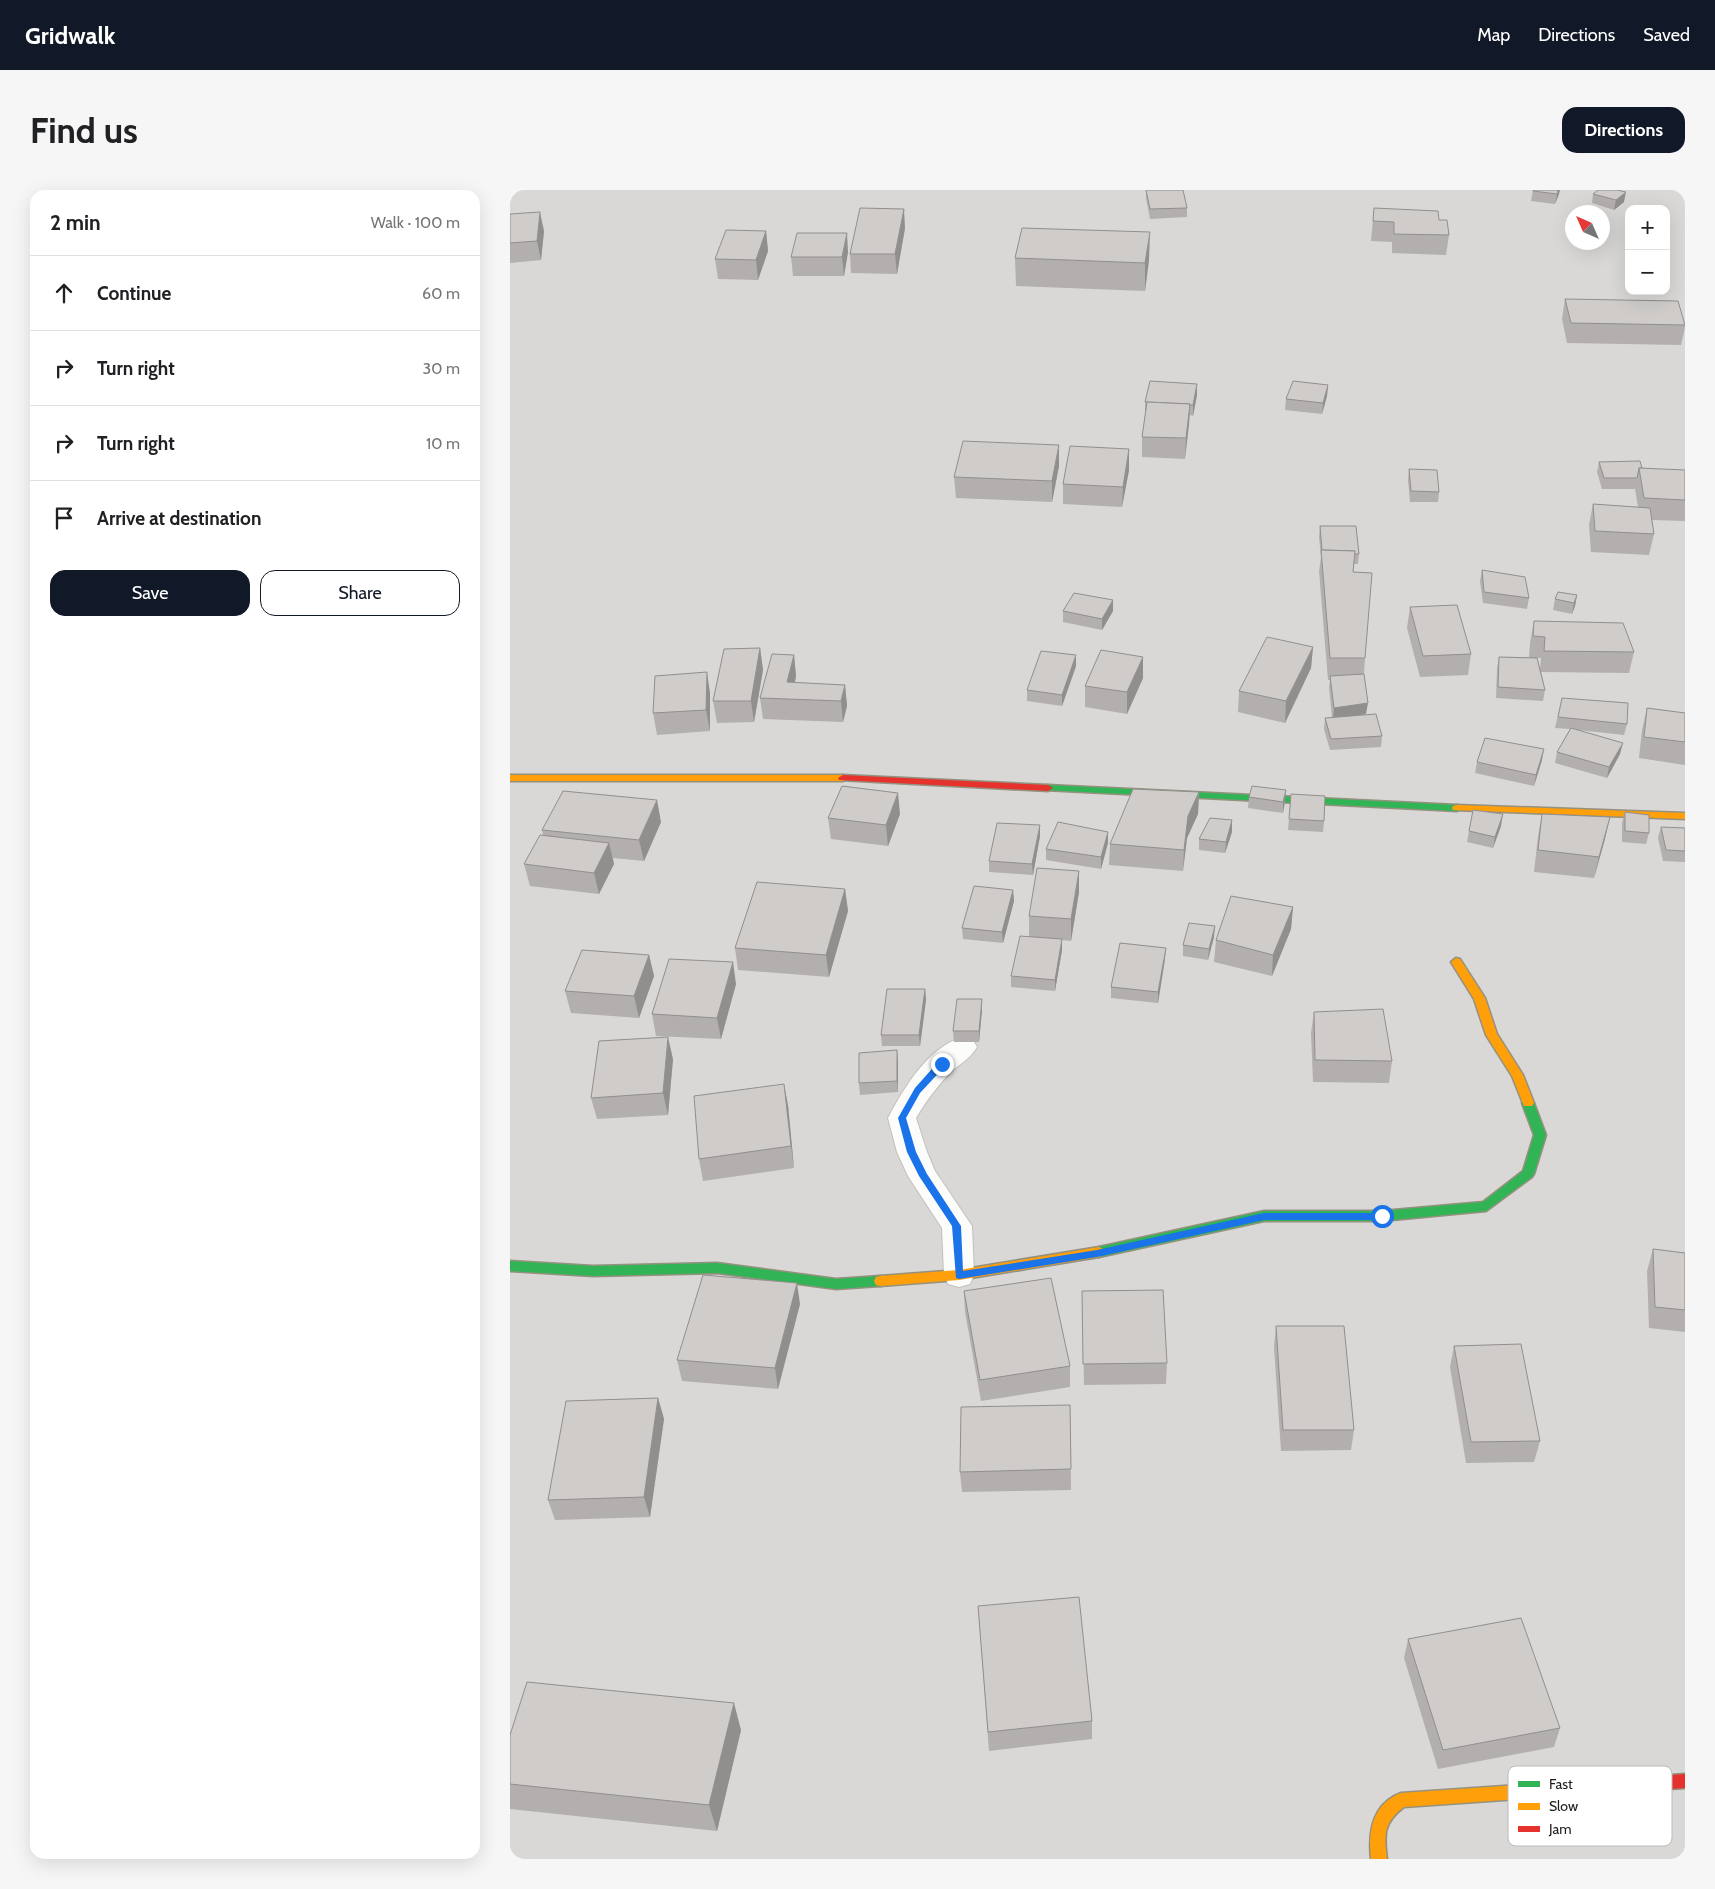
<!DOCTYPE html>
<html lang="en">
<head>
<meta charset="utf-8">
<style>
  :root { --surface:#fff; --page:#f6f6f6; --text:#202124; --muted:#757577; --line:#e0e0e0; --accent:#111827 }
  body { margin:0; font-family:Cabin,sans-serif; background:var(--page); color:var(--text) }
  .controls { position:absolute; right:15px; top:15px; display:grid; overflow:hidden; border-radius:10px; box-shadow:0 5px 20px #0002 }
  .controls button { width:45px; height:45px; display:grid; place-items:center; padding:0; border:0; border-bottom:1px solid var(--line); background:var(--surface); color:var(--text); font:25px sans-serif }
  .compass { position:absolute; left:1055px; top:15px; width:45px; height:45px; border-radius:50%; background:var(--surface); box-shadow:0 5px 20px #0002; rotate:315deg }
  .stop { position:absolute; width:15px; height:15px; margin:-11px; border:4px solid #1a73e8; border-radius:50%; background:#fff }
  .stop.end { background:#1a73e8; border-color:#fff; box-shadow:0 1px 5px #0008 }
  .list { margin:0; padding:0; list-style:none }
  h2 { display:flex; justify-content:space-between; align-items:center; height:65px; margin:0; padding:0 20px; font-size:21px }
  h2 small { font-size:16px; font-weight:400; color:var(--muted) }
  .list li { display:grid; grid-template-columns:32px 1fr auto; gap:15px; align-items:center; box-sizing:border-box; height:75px; padding:0 20px; border-top:1px solid var(--line) }
  .list b { display:block; font-size:19px; white-space:nowrap }
  .list em { font-size:16px; font-style:normal; color:var(--muted) }
  .actions { display:flex; gap:10px; padding:15px 20px }
  .actions a { flex:1; padding:11px 0; border:1px solid var(--accent); border-radius:15px; text-align:center; font-size:18px; color:var(--accent) }
  .actions .main { background:var(--accent); color:#fff }
  .icon { flex:none; width:28px; height:28px; fill:none; stroke:currentColor; stroke-width:2; stroke-linecap:round; stroke-linejoin:round }
  .map { position:relative; flex:none; width:1175px; height:1669px; overflow:hidden; border-radius:15px }
  header { display:flex; align-items:center; gap:30px; box-sizing:border-box; height:70px; padding:0 25px; background:var(--accent); color:#fff }
  header strong { font-size:24px }
  nav { display:flex; gap:28px; margin-inline-start:auto; font-size:18px }
  .intro { display:flex; align-items:center; justify-content:space-between; box-sizing:border-box; height:120px; padding:0 30px }
  h1 { margin:0; font-size:35px }
  .button { padding:12px 22px; border-radius:15px; background:var(--accent); color:#fff; font-size:18px; font-weight:700 }
  main { display:flex; gap:30px; padding:0 30px }
  aside { flex:1; background:var(--surface); border-radius:15px; box-shadow:0 5px 20px #0002 }
  .map>svg:first-child { display:block }
  .residential { fill:#dad8d6; fill-rule:evenodd }
  .lines { fill:none; stroke-linecap:round; stroke-linejoin:round }
  .street-casing { stroke:#c2c0bf; stroke-width:2 }
  .fast-casing { stroke:#94927f; stroke-width:3 }
  .slow-casing { stroke:#94927f; stroke-width:3 }
  .jam-casing { stroke:#94927f; stroke-width:3 }
  .street { fill:#fcfcfb; fill-rule:evenodd }
  .fast { fill:#30b455; fill-rule:evenodd }
  .slow { fill:#ff9f0a; fill-rule:evenodd }
  .jam { fill:#e5322d; fill-rule:evenodd }
  .wall { fill:#b2afae; fill-rule:evenodd }
  .shaded-wall { fill:#918f8d }
  .building { fill:#cfccca; stroke:#918f8d }
  .route { fill:#1a73e8 }
  .key { fill:#fff; stroke:#bbb; stroke-width:1 }
  .key-label { font-size:14px; fill:#1c1c1c }
</style>
</head>
<body>
<header>
<strong>Gridwalk</strong>
<nav><a>Map</a><a>Directions</a><a>Saved</a></nav>
</header>
<div class="intro"><h1>Find us</h1><a class="button">Directions</a></div>
<main>
<aside>
<h2>2 min<small>Walk · 100 m</small></h2>
<ul class="list">
<li><svg class="icon" aria-label="ahead" viewBox="0 0 24 24"><path d="M12 20V5M6 11l6-6 6 6"/></svg><div><b>Continue</b></div><em>60 m</em></li>
<li><svg class="icon" aria-label="right" viewBox="0 0 24 24"><path d="M7 20v-9h11M14 6l5 5-5 5"/></svg><div><b>Turn right</b></div><em>30 m</em></li>
<li><svg class="icon" aria-label="right" viewBox="0 0 24 24"><path d="M7 20v-9h11M14 6l5 5-5 5"/></svg><div><b>Turn right</b></div><em>10 m</em></li>
<li><svg class="icon" aria-label="arrive" viewBox="0 0 24 24"><path d="M6 21V4h12l-3 4 3 4H6"/></svg><div><b>Arrive at destination</b></div></li>
</ul>
<div class="actions"><a class="main">Save</a><a>Share</a></div>
</aside>
<div class="map">
<svg width="1175" height="1669" viewBox="0 0 1175 1669">
  <rect width="100%" height="100%" fill="#ebe8e5"/>
  <!-- residential -->
  <path class="residential" d="M0 0H1175V1669H0ZM1119 19H1156V101H1119ZM1062 22H1092V52H1062Z"/>
  <g class="lines">
    <defs>
      <path id="street" d="M453 847 463 850 467 857C461 868 451 873 442 881 428 895 416 911 406 928L417 962 425 981 462 1036 464 1085 460 1094 449 1097 438 1094 434 1085 432 1038 398 986 387 962 378 928C394 898 418 857 453 847Z"/>
      <g id="fast">
        <polygon points="538,595 947,615 952,618 947,621 534,600 533,598 534,596"/>
        <polygon points="1018,909 1022,910 1024,913 1036,945 1024,984 1022,987 976,1021 872,1031 754,1031 589,1067 585,1065 583,1062 585,1059 589,1057 754,1021 872,1021 973,1012 1013,981 1024,945 1012,913 1014,910"/>
        <polygon points="0,1071 83,1076 207,1073 326,1089 370,1086 374,1087 376,1091 374,1095 370,1096 326,1099 207,1083 83,1086 0,1081"/>
      </g>
      <g id="slow">
        <polygon points="0,585 333,585 338,588 333,591 0,591"/>
        <polygon points="947,615 1175,623 1175,629 943,620 942,618 943,616"/>
        <polygon points="946,768 950,769 975,808 987,844 1013,885 1024,913 1022,916 1014,916 1002,886 976,845 964,809 941,772"/>
        <polygon points="589,1057 593,1059 595,1062 593,1065 589,1067 449,1090 370,1096 366,1095 364,1091 366,1087 370,1086 449,1080"/>
        <path d="M1025 1594 1030 1596 1033 1601 1030 1606 1025 1608 894 1617C873 1633 874 1645 877 1669H861C858 1642 862 1614 891 1603Z"/>
      </g>
      <g id="jam">
        <polygon points="333,585 538,595 543,598 538,601 329,590 328,588"/>
        <polygon points="1175,1584 1175,1598 1025,1608 1020,1606 1017,1601 1020,1596 1025,1594"/>
      </g>
    </defs>
    <!-- street casing -->
    <use href="#street" class="street-casing"/>
    <!-- fast casing -->
    <use href="#fast" class="fast-casing"/>
    <!-- slow casing -->
    <use href="#slow" class="slow-casing"/>
    <!-- jam casing -->
    <use href="#jam" class="jam-casing"/>
    <!-- street -->
    <use href="#street" class="street"/>
    <!-- fast -->
    <use href="#fast" class="fast"/>
    <!-- slow -->
    <use href="#slow" class="slow"/>
    <!-- jam -->
    <use href="#jam" class="jam"/>
  </g>
  <!-- wall -->
  <g class="wall">
    <polygon points="636,0 677,18 677,27 640,29 636,8"/>
    <polygon points="1023,0 1049,4 1045,14 1021,11"/>
    <polygon points="1083,4 1114,12 1104,20 1082,13"/>
    <polygon points="864,18 929,30 939,45 936,65 882,63 882,52 861,51"/>
    <polygon points="0,24 34,41 31,70 0,73"/>
    <polygon points="395,38 387,84 341,83 340,64"/>
    <polygon points="256,41 258,61 248,90 208,89 205,69"/>
    <polygon points="338,62 334,86 283,86 281,67"/>
    <polygon points="505,68 639,70 635,101 506,96"/>
    <polygon points="1055,109 1175,134 1175,137 1171,155 1057,153 1052,129"/>
    <polygon points="818,195 817,206 812,224 775,220 776,209"/>
    <polygon points="687,205 683,226 680,225 675,269 632,267 632,247 636,222 635,222 635,212"/>
    <polygon points="619,259 619,280 612,317 553,314 553,294"/>
    <polygon points="1089,272 1132,278 1175,280 1175,331 1142,330 1144,344 1139,365 1081,362 1079,335 1083,314 1128,317 1125,299 1092,299 1087,282"/>
    <polygon points="549,276 542,312 446,308 444,287"/>
    <polygon points="899,279 929,302 928,312 900,312 898,290"/>
    <polygon points="810,336 849,364 848,374 844,374 843,382 855,468 854,484 856,524 844,526 872,546 871,557 820,560 814,539 815,528 822,527 819,497 820,490 818,490 809,381 811,367 809,347"/>
    <polygon points="972,380 1019,408 1017,419 973,413 970,391"/>
    <polygon points="1067,405 1065,416 1062,424 1043,420 1045,409"/>
    <polygon points="603,410 603,421 592,440 553,432 553,421"/>
    <polygon points="900,417 961,464 958,485 910,487 897,438"/>
    <path d="M1024 431 1124 462 1119 483 1031 482 1035 500 1033 511 986 508 987 478 989 467H1019L1020 453ZM1027 468H1031L1030 479Z"/>
    <polygon points="803,457 801,478 775,533 728,522 729,501"/>
    <polygon points="250,458 253,480 244,532 207,533 203,511"/>
    <polygon points="284,465 286,486 285,493 335,495 337,516 333,532 253,529 250,508"/>
    <polygon points="566,465 566,476 552,516 517,511 517,500"/>
    <polygon points="633,488 617,524 575,517 575,496"/>
    <polygon points="200,503 200,541 147,545 143,523"/>
    <polygon points="1052,508 1117,534 1114,545 1068,540 1110,564 1097,588 1045,573 1047,562 1060,539 1045,538"/>
    <polygon points="1137,518 1175,523 1175,575 1129,568 1132,540"/>
    <polygon points="1032,570 1024,596 965,583 967,572"/>
    <polygon points="689,602 688,624 677,648 673,681 599,675 600,654"/>
    <polygon points="781,604 814,631 813,642 778,640"/>
    <polygon points="739,607 775,611 773,623 738,618"/>
    <polygon points="1115,622 1139,643 1136,654 1112,652 1112,633"/>
    <polygon points="390,624 378,656 321,649 318,628"/>
    <polygon points="1032,624 1095,649 1084,688 1024,682 1028,646"/>
    <polygon points="151,632 134,671 103,668 104,674 89,704 20,696 14,674 33,645 32,640"/>
    <polygon points="991,636 983,658 957,652 959,641"/>
    <polygon points="1151,637 1175,638 1175,672 1153,671 1148,648"/>
    <polygon points="722,642 715,663 689,660 689,649"/>
    <polygon points="530,646 523,685 479,682 479,671"/>
    <polygon points="598,653 591,679 536,670 536,659"/>
    <polygon points="335,699 338,721 319,787 228,780 225,758"/>
    <polygon points="503,700 504,711 493,753 453,749 452,738"/>
    <polygon points="569,702 561,751 552,750 552,760 545,801 501,797 501,786 519,746 519,726"/>
    <polygon points="783,717 781,739 762,786 704,772 706,750"/>
    <polygon points="704,747 698,770 673,766 673,755"/>
    <polygon points="139,765 144,786 129,828 61,823 55,801"/>
    <polygon points="655,769 648,813 601,808 601,797"/>
    <polygon points="226,794 211,849 146,846 142,824"/>
    <polygon points="415,799 416,810 410,856 372,856 371,845"/>
    <polygon points="472,809 472,820 469,852 444,852 443,841"/>
    <polygon points="804,822 882,871 879,893 803,892 801,843"/>
    <polygon points="163,869 158,925 87,929 81,908"/>
    <polygon points="388,871 388,902 350,905 349,893"/>
    <polygon points="278,915 284,978 193,991 189,969"/>
    <polygon points="1143,1059 1175,1063 1175,1142 1139,1138 1137,1081"/>
    <polygon points="454,1101 560,1176 560,1197 471,1211 455,1122"/>
    <polygon points="572,1101 657,1173 656,1194 574,1195"/>
    <polygon points="290,1114 268,1199 172,1191 167,1170"/>
    <polygon points="766,1136 844,1240 841,1260 771,1261 764,1157"/>
    <polygon points="944,1156 1030,1251 1024,1272 956,1273 940,1177"/>
    <polygon points="148,1208 154,1229 140,1327 45,1330 38,1310"/>
    <polygon points="560,1215 561,1300 452,1302 450,1282"/>
    <polygon points="468,1416 582,1531 582,1549 479,1561"/>
    <polygon points="898,1449 1050,1538 1044,1557 928,1579 894,1468"/>
    <polygon points="231,1540 207,1641 0,1619 0,1545"/>
  </g>
  <!-- shaded-wall -->
  <g class="shaded-wall">
    <polygon points="1048,0 1050,0 1049,4 1045,14"/>
    <polygon points="1116,2 1114,12 1104,20 1106,10"/>
    <polygon points="394,19 395,38 387,84 385,64"/>
    <polygon points="30,22 34,41 31,70 27,51"/>
    <polygon points="256,41 258,61 248,90 246,70"/>
    <polygon points="640,42 639,70 635,101 635,73"/>
    <polygon points="337,43 338,62 334,86 332,67"/>
    <polygon points="687,194 687,205 683,226 683,215"/>
    <polygon points="818,195 817,206 812,224 813,213"/>
    <polygon points="680,214 679,234 675,269 676,248"/>
    <polygon points="549,255 549,276 542,312 542,291"/>
    <polygon points="619,259 619,280 612,317 613,297"/>
    <polygon points="1067,405 1065,416 1062,424 1064,413"/>
    <polygon points="603,410 603,421 592,440 592,429"/>
    <polygon points="803,457 801,478 775,533 776,511"/>
    <polygon points="250,458 253,480 244,532 241,511"/>
    <polygon points="284,465 286,486 281,509 277,492"/>
    <polygon points="566,465 566,476 552,516 552,505"/>
    <polygon points="633,467 633,488 617,524 617,502"/>
    <polygon points="197,482 200,503 200,541 196,520"/>
    <polygon points="335,495 337,516 333,532 331,511"/>
    <polygon points="858,513 856,524 823,529 824,518"/>
    <polygon points="1113,553 1110,564 1097,588 1099,577"/>
    <polygon points="1034,559 1032,570 1024,596 1026,585"/>
    <polygon points="776,600 775,611 773,623 773,612"/>
    <polygon points="689,602 688,624 677,648 673,681 674,660 678,626"/>
    <polygon points="388,603 390,624 378,656 376,635"/>
    <polygon points="147,610 151,632 134,671 129,650"/>
    <polygon points="993,624 991,636 983,658 985,647"/>
    <polygon points="1100,627 1095,649 1084,688 1089,667"/>
    <polygon points="722,630 722,642 715,663 716,652"/>
    <polygon points="530,635 530,646 523,685 522,674"/>
    <polygon points="598,642 598,653 591,679 591,667"/>
    <polygon points="99,653 104,674 89,704 84,683"/>
    <polygon points="569,681 569,702 561,751 561,729"/>
    <polygon points="335,699 338,721 319,787 316,765"/>
    <polygon points="503,700 504,711 493,753 492,742"/>
    <polygon points="783,717 781,739 762,786 763,765"/>
    <polygon points="705,736 704,747 698,770 699,759"/>
    <polygon points="552,749 552,760 545,801 545,790"/>
    <polygon points="656,758 655,769 648,813 648,802"/>
    <polygon points="139,765 144,786 129,828 124,806"/>
    <polygon points="223,772 226,794 211,849 207,828"/>
    <polygon points="415,799 416,810 410,856 409,845"/>
    <polygon points="472,809 472,820 469,852 469,841"/>
    <polygon points="158,847 163,869 158,925 153,903"/>
    <polygon points="387,860 388,871 388,902 387,891"/>
    <polygon points="274,894 278,915 284,978 281,956"/>
    <polygon points="287,1093 290,1114 268,1199 265,1178"/>
    <polygon points="148,1208 154,1229 140,1327 134,1307"/>
    <polygon points="224,1513 231,1540 207,1641 199,1615"/>
  </g>
  <!-- building -->
  <g class="building">
    <polygon points="636,0 673,0 677,18 640,19"/>
    <polygon points="1023,0 1048,0 1047,4 1023,1"/>
    <polygon points="1088,0 1107,0 1116,2 1106,10 1083,4"/>
    <polygon points="350,18 394,19 385,64 340,64"/>
    <polygon points="864,18 928,21 929,30 937,30 939,45 884,44 884,32 863,31"/>
    <polygon points="30,22 27,51 0,53 0,24"/>
    <polygon points="512,38 640,42 635,73 505,68"/>
    <polygon points="216,40 256,41 246,70 205,69"/>
    <polygon points="287,43 337,43 332,67 281,67"/>
    <polygon points="1055,109 1168,111 1175,135 1061,133"/>
    <polygon points="640,191 687,194 683,215 680,215 680,214 635,212"/>
    <polygon points="783,191 818,195 813,213 776,209"/>
    <polygon points="637,212 680,214 676,248 632,247"/>
    <polygon points="453,251 549,255 542,291 444,287"/>
    <polygon points="560,256 619,259 613,297 553,294"/>
    <polygon points="1130,271 1132,278 1129,278 1127,288 1094,288 1089,272"/>
    <polygon points="1129,278 1175,280 1175,310 1134,308"/>
    <polygon points="899,279 927,280 929,302 901,301"/>
    <polygon points="1083,314 1140,318 1144,344 1085,341"/>
    <polygon points="810,336 846,336 849,364 844,364 845,361 812,360"/>
    <polygon points="811,360 845,361 843,382 862,383 855,468 820,468"/>
    <polygon points="972,380 1015,387 1019,408 974,402"/>
    <polygon points="1048,402 1067,405 1064,413 1045,409"/>
    <polygon points="564,403 603,410 592,429 553,421"/>
    <polygon points="947,415 961,464 913,466 900,417"/>
    <polygon points="1024,431 1113,433 1124,462 1034,461 1035,447 1023,446"/>
    <polygon points="757,447 803,457 776,511 729,501"/>
    <polygon points="250,458 241,511 203,511 214,459"/>
    <polygon points="591,460 633,467 617,502 575,496"/>
    <polygon points="531,461 566,465 552,505 517,500"/>
    <polygon points="262,464 284,465 277,492 335,495 331,511 250,508"/>
    <polygon points="989,467 1027,468 1035,500 988,497"/>
    <polygon points="197,482 196,520 143,523 145,486"/>
    <polygon points="854,484 858,513 824,518 820,486"/>
    <polygon points="1052,508 1118,513 1117,534 1048,527"/>
    <polygon points="1137,518 1175,523 1175,552 1134,547"/>
    <polygon points="866,524 872,546 821,549 815,528"/>
    <polygon points="1061,538 1113,553 1099,577 1047,562"/>
    <polygon points="975,548 1034,559 1026,585 967,572"/>
    <polygon points="332,596 388,603 376,635 318,628"/>
    <polygon points="742,596 776,600 773,612 739,607"/>
    <polygon points="623,599 689,602 678,626 674,660 600,654"/>
    <polygon points="53,601 147,610 129,650 32,640"/>
    <polygon points="781,604 815,606 814,631 779,629"/>
    <polygon points="963,620 993,624 985,647 959,641"/>
    <polygon points="1115,622 1139,625 1139,643 1115,641"/>
    <polygon points="1032,624 1100,627 1089,667 1028,660"/>
    <polygon points="700,628 722,630 716,652 689,649"/>
    <polygon points="548,632 598,642 591,667 536,659"/>
    <polygon points="487,633 530,635 522,674 479,671"/>
    <polygon points="1151,637 1175,638 1175,661 1156,660"/>
    <polygon points="30,645 99,653 84,683 14,674"/>
    <polygon points="527,678 569,681 561,729 519,726"/>
    <polygon points="247,692 335,699 316,765 225,758"/>
    <polygon points="464,696 503,700 492,742 452,738"/>
    <polygon points="721,706 783,717 763,765 706,750"/>
    <polygon points="679,733 705,736 699,759 673,755"/>
    <polygon points="510,746 552,749 545,790 501,786"/>
    <polygon points="610,753 656,758 648,802 601,797"/>
    <polygon points="72,760 139,765 124,806 55,801"/>
    <polygon points="159,769 223,772 207,828 142,824"/>
    <polygon points="377,799 415,799 409,845 371,845"/>
    <polygon points="447,809 472,809 469,841 443,841"/>
    <polygon points="873,819 882,871 805,870 804,822"/>
    <polygon points="158,847 153,903 81,908 89,851"/>
    <polygon points="387,860 387,891 349,893 349,863"/>
    <polygon points="274,894 281,956 189,969 184,906"/>
    <polygon points="1143,1059 1175,1063 1175,1120 1145,1117"/>
    <polygon points="193,1085 287,1093 265,1178 167,1170"/>
    <polygon points="541,1088 560,1176 470,1190 454,1101"/>
    <polygon points="653,1100 657,1173 573,1174 572,1101"/>
    <polygon points="766,1136 834,1136 844,1240 773,1240"/>
    <polygon points="1011,1154 1030,1251 961,1252 944,1156"/>
    <polygon points="148,1208 134,1307 38,1310 56,1211"/>
    <polygon points="560,1215 561,1279 450,1282 451,1217"/>
    <polygon points="569,1407 582,1531 478,1542 468,1416"/>
    <polygon points="1011,1428 1050,1538 933,1560 898,1449"/>
    <polygon points="17,1492 224,1513 199,1615 0,1594 0,1545"/>
  </g>
  <!-- route -->
  <polygon class="route" points="429,871 435,871 437,874 410,903 396,928 406,962 417,984 451,1036 453,1081 587,1060 754,1023 872,1023 876,1026 872,1030 754,1030 587,1067 449,1089 446,1088 442,1036 409,986 397,962 388,928 405,898"/>
  <!-- legend -->
  <rect x="998" y="1576" width="164" height="80" rx="8" class="key"/>
  <rect x="1008" y="1591" width="22" height="6" fill="#30b455"/>
  <rect x="1008" y="1613" width="22" height="7" fill="#ff9f0a"/>
  <rect x="1008" y="1636" width="22" height="6" fill="#e5322d"/>
  <g class="key-label">
    <text x="1039" y="1599">Fast</text>
    <text x="1039" y="1621">Slow</text>
    <text x="1039" y="1644">Jam</text>
  </g>
</svg>
<div class="controls">
<button>+</button>
<button>−</button>
</div>
<svg class="compass" viewBox="-18 -18 36 36"><path d="M0-13l5 13h-10z" fill="#e53935"/><path d="M0 13l5-13h-10z" fill="#757577"/></svg>
<div class="stop" style="left:872px;top:1026px"></div>
<div class="stop end" style="left:432px;top:874px"></div>
</div>
</main>
</body>
</html>
